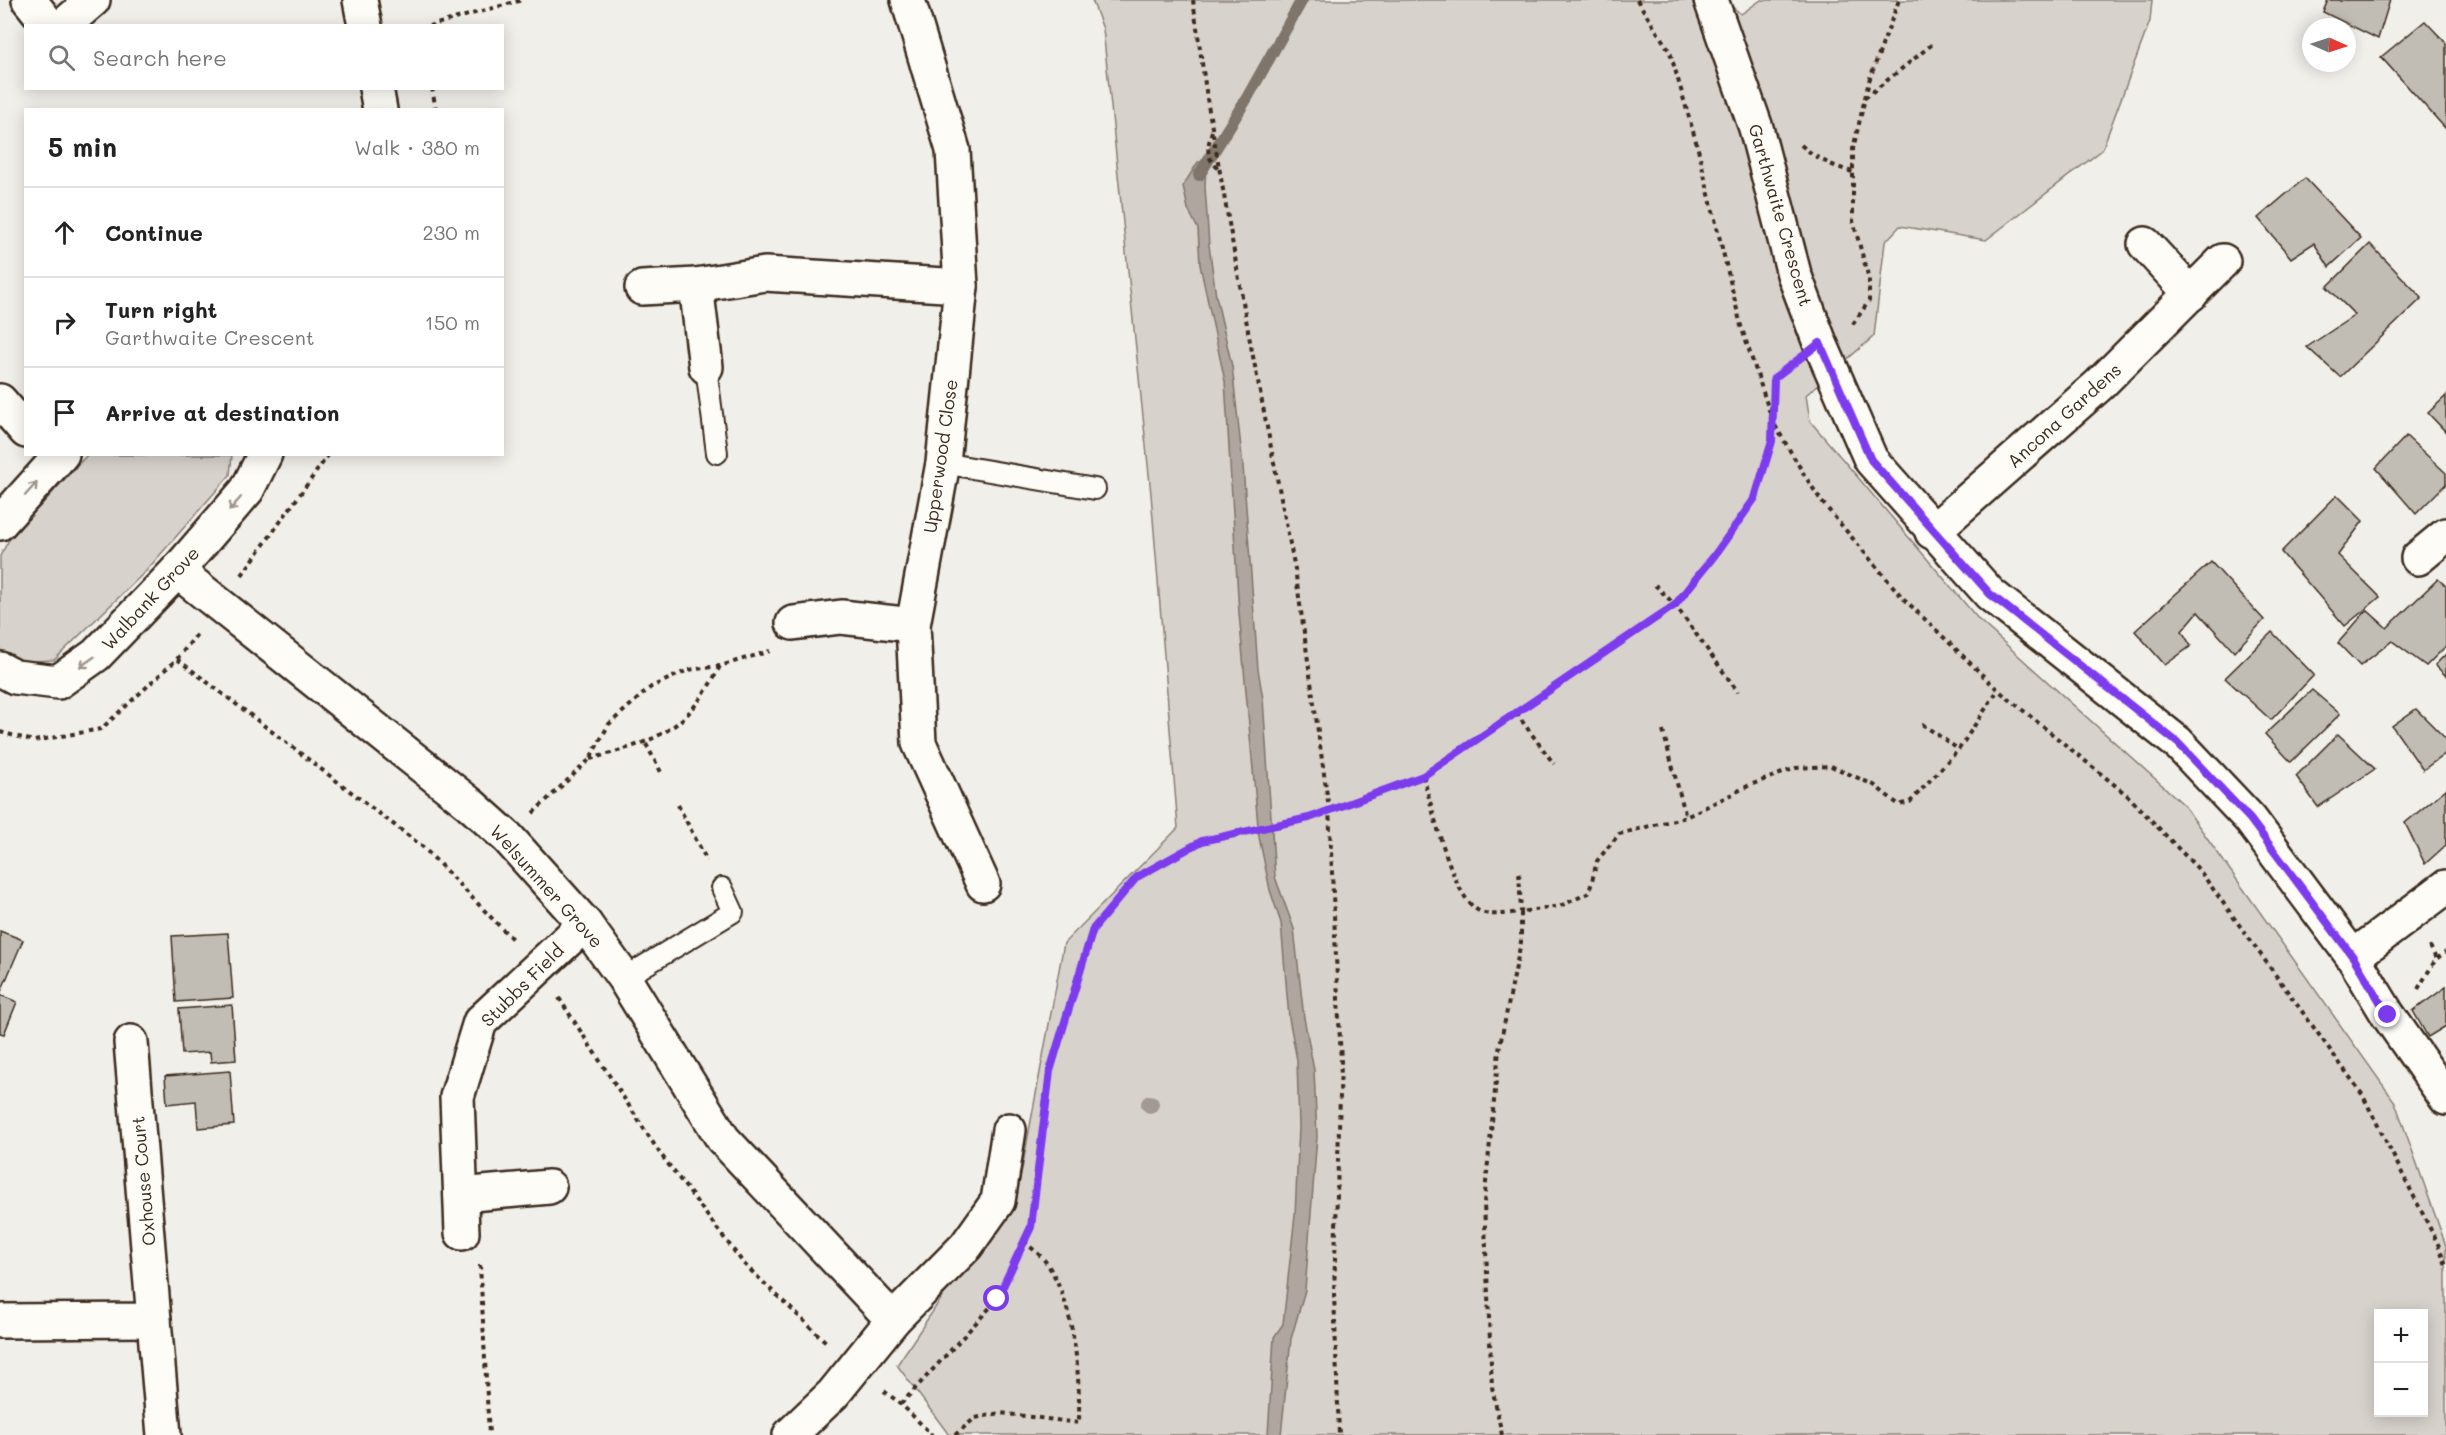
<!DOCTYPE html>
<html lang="en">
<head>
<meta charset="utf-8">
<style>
  :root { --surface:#fff; --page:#f2f2f2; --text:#222; --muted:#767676; --line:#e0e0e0 }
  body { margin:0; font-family:Mali,sans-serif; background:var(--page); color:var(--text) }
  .controls { position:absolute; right:18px; bottom:18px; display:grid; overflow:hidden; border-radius:0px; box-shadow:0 3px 15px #0003 }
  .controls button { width:54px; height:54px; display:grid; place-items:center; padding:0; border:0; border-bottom:2px solid var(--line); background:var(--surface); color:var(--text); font:30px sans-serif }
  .compass { position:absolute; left:2302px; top:18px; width:54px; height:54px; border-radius:50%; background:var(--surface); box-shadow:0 3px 15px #0003; rotate:93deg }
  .stop { position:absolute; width:18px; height:18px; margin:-14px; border:4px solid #7c3aed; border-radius:50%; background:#fff }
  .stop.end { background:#7c3aed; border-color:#fff; box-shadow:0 2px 6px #0008 }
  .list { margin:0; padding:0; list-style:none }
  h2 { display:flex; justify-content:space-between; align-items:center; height:78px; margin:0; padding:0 24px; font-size:26px }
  h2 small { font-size:20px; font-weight:400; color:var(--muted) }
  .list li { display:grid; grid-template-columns:39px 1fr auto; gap:18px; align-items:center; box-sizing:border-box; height:90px; padding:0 24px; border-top:2px solid var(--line) }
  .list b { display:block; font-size:22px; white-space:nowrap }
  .list p { margin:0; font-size:20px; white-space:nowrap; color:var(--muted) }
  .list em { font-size:20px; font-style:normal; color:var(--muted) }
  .icon { flex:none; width:33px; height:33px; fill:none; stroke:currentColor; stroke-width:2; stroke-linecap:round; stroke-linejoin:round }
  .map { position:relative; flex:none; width:2446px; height:1435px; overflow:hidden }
  .search { position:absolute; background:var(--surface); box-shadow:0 3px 15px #0003; left:24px; top:24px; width:480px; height:66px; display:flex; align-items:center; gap:15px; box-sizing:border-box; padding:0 21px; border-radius:0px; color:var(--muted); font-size:22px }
  .panel { position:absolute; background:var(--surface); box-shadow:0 3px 15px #0003; left:24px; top:108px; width:480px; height:348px; border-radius:0px }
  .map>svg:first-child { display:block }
  .green { fill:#d7d2cc; stroke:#897e75; stroke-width:1.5; fill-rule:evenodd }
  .water { fill:#aea69f; stroke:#80746b; stroke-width:1.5 }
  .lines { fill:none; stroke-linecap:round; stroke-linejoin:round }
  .stream { stroke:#80746b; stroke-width:12 }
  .building { fill:#c1bcb4; stroke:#3b2a1e; stroke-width:1.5 }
  .service-casing { stroke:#3b2a1e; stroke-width:24 }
  .minor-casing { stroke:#3b2a1e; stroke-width:38 }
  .path { stroke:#3b2a1e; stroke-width:4; stroke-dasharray:4.5 4.5; stroke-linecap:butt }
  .service { stroke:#fdfcf7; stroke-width:20 }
  .minor { stroke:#fdfcf7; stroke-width:33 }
  .tree { fill:#a29a92 }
  .oneway { stroke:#9c938a }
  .route { stroke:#7c3aed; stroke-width:8 }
  .labels { text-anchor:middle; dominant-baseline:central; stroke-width:4.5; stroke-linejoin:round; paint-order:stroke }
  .street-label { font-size:18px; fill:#3b2a1e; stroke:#fdfcf7 }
</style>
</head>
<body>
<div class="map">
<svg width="2446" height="1435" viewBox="0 0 2446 1435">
  <rect width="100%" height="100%" fill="#f1efea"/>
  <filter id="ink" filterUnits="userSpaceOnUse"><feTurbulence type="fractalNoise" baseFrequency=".0167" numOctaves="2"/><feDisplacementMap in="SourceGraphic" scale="12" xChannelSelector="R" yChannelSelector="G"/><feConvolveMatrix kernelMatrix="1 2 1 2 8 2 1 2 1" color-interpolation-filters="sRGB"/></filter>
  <g filter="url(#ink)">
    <!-- green -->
    <g class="green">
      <path d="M1092 0H1724L1741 14 1761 0H2152L2150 21 2102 150 1986 240 1900 226 1885 242 1874 336 1806 395 1810 421 1979 620 2183 804 2395 1102 2446 1246V1435H949L897 1365 1020 1180 1064 943 1178 828 1151 494 1103 29ZM2378 1314H2424V1412H2378Z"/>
      <polygon points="87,455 232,455 230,475 146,571 54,660 12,662 0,651 0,556 9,540"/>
    </g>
    <!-- water -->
    <polygon class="water" points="1198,162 1206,162 1205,187 1209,245 1216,296 1232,366 1243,466 1258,669 1263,699 1275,877 1294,929 1304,1018 1314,1070 1317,1136 1305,1290 1291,1339 1281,1435 1268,1435 1274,1337 1283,1324 1295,1215 1299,1127 1297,1060 1289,1018 1281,923 1270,890 1259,837 1239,613 1225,381 1200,265 1198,229 1188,209 1183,186"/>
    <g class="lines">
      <!-- stream -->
      <polyline class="stream" points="1199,175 1247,98 1302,0"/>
    </g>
    <!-- building -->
    <g class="building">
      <polygon points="2328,0 2390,0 2378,39 2323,12"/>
      <polygon points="2425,21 2446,43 2446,129 2381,57"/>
      <polygon points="2305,178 2361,238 2329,267 2314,243 2291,258 2258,218"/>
      <polygon points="2370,244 2422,298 2340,377 2307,347 2355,315 2327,287"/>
      <polygon points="2446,396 2446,432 2428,413"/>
      <polygon points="2406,436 2446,473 2446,484 2416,514 2376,468"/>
      <polygon points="2337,495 2363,521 2338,555 2380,597 2345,626 2281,552"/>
      <polygon points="2211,562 2264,620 2234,652 2198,612 2182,631 2191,646 2165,665 2135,631"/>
      <polygon points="2438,579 2446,586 2446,646 2426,666 2392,641 2360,666 2338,643 2367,610 2387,628"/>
      <polygon points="2272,632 2314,675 2271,720 2225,678"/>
      <polygon points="2446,654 2446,676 2435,665"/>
      <polygon points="2312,690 2340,714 2291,762 2265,734"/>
      <polygon points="2416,709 2446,739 2446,753 2423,770 2392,726"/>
      <polygon points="2338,734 2375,769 2318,807 2296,776"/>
      <polygon points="2446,789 2446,845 2425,864 2405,823"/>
      <polygon points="0,931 23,940 0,994"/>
      <polygon points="228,933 233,998 176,1002 172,936"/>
      <polygon points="2446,987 2446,1026 2428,1037 2413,1011"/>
      <polygon points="0,995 17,1002 4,1034 0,1033"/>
      <polygon points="232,1005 236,1060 211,1062 210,1052 182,1054 179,1009"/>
      <polygon points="230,1071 234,1125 198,1128 196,1101 167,1104 165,1076"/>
    </g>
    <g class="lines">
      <defs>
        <g id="service">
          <polyline points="706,367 717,453"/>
          <polyline points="943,463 1095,489"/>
          <polyline points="624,978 733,912 722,888"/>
        </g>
        <g id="minor">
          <polyline points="29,0 50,26"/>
          <polyline points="360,0 365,26"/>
          <polyline points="908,0 953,150 961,286 943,463 913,625 919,743 983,884"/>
          <polyline points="1711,0 1756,128 1794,274 1820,343 1871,460 1990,594 2178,743 2250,819 2353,957 2388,1015 2446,1098"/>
          <polyline points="63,26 93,0"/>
          <polyline points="376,88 380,110"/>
          <polyline points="2145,244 2191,294"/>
          <polyline points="696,285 706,367"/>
          <polyline points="642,288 696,285 765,274 961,286"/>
          <polyline points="0,401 26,431"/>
          <polyline points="0,523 62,454"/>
          <polyline points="1932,532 2099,385 2223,261"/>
          <polyline points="2418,558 2446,535"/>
          <polyline points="177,571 470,804 508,838 585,924 624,978 723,1139 893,1320"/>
          <polyline points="793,623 841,617 913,625"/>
          <polyline points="0,669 15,677 58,682 96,655 177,571 247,490 265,454"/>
          <polyline points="2353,957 2446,887"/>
          <polyline points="461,1195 549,1187"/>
          <polyline points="462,1233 457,1097 480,1022 585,924"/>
          <polyline points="154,1320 164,1435"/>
          <polyline points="0,1321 154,1320 131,1042"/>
          <polyline points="790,1435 833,1394 893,1320 966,1246 998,1201 1009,1130"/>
        </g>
      </defs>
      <!-- service casing -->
      <use href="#service" class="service-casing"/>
      <!-- minor casing -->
      <use href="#minor" class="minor-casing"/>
      <!-- path -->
      <g class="path">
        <polyline points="1193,0 1208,105 1249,336 1295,569 1329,809 1341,1062 1334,1293 1339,1435"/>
        <polyline points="1637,0 1670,52 1697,145 1741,326 1773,422 1805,476 1822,502 1902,597 1998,690 2127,795 2200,871 2362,1094 2438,1244 2446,1265"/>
        <polyline points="429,26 522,0"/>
        <polyline points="432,88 436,110"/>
        <polyline points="1865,98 1935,42"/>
        <path d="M1212 131C1207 148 1205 157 1219 169"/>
        <path d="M1801 145C1817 159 1832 166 1853 172"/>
        <polyline points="1853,324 1869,301 1869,279 1853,221 1853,149 1869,81 1899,0"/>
        <polyline points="242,575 329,454"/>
        <polyline points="1655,585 1675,605 1738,692"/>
        <polyline points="177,659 197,634"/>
        <polyline points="1516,713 1554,764"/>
        <polyline points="1922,724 1958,749"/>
        <polyline points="1663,731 1686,817"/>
        <polyline points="0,732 34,741 101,729 177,659 423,847 514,941"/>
        <polyline points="646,744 662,774"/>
        <path d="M590 759C658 740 686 732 720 666"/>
        <path d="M1423 776C1432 806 1451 892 1476 909 1488 918 1507 913 1521 912L1519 871"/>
        <polyline points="678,805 707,861"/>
        <polyline points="533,813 589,760 609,724 651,687 688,670 720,666 770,651"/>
        <polyline points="2430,946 2436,959"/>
        <polyline points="2418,989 2436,959 2446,952"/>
        <polyline points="559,998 659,1152 744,1264 826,1342"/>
        <polyline points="1045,1116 1050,1071 1093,929 1137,877 1202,841 1309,818 1423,776 1675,605 1714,556 1755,498 1772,441 1774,378 1790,366"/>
        <polyline points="480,1265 489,1435"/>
        <polyline points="884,1391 901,1404 932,1435"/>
        <polyline points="901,1404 997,1300 1031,1227 1032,1219"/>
        <path d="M955 1435 975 1418 1000 1413 1079 1423C1080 1375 1075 1301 1045 1261 1040 1254 1031 1248 1025 1242"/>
        <polyline points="1502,1435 1492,1387 1484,1203 1499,1050 1521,942 1521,912 1560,906 1589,893 1597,861 1619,834 1686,817 1750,785 1796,768 1831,766 1874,785 1899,805 1910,802 1959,749 1998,690"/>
      </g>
      <!-- service -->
      <use href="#service" class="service"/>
      <!-- minor -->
      <use href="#minor" class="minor"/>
    </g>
    <!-- trees -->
    <circle class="tree" cx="1150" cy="1104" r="9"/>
    <!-- one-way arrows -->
    <defs><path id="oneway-shaft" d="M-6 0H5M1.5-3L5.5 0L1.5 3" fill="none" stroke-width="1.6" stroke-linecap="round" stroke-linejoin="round" transform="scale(1.5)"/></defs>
    <g class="oneway">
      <use href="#oneway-shaft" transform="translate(31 489) rotate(-48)"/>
      <use href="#oneway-shaft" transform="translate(235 504) rotate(131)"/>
      <use href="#oneway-shaft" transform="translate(87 662) rotate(145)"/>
    </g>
  </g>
  <g class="lines" filter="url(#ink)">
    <!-- route -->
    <polyline class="route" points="997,1299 1031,1227 1050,1071 1093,929 1137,877 1202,841 1309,818 1423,776 1675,605 1714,556 1755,498 1772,441 1774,378 1820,343 1871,460 1990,594 2178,743 2250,819 2353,957 2388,1015"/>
  </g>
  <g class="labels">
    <!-- street labels -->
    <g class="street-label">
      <text transform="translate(1781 215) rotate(74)">Garthwaite Crescent</text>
      <text transform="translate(2064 415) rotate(-42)">Ancona Gardens</text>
      <text transform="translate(940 456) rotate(-82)">Upperwood Close</text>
      <text transform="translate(150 598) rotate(-47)">Walbank Grove</text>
      <text transform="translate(547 886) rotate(48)">Welsummer Grove</text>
      <text transform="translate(522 985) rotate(-45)">Stubbs Field</text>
      <text transform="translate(143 1181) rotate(-95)">Oxhouse Court</text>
    </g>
  </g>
</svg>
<div class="controls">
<button>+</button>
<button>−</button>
</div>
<svg class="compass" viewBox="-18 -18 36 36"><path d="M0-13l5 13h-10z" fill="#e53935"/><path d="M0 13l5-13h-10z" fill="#767676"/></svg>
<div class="stop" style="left:997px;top:1299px"></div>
<div class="stop end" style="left:2388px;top:1015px"></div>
<div class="search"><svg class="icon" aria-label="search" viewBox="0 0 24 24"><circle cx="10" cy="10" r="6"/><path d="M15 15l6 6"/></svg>Search here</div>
<section class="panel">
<h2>5 min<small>Walk · 380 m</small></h2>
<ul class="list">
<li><svg class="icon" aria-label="ahead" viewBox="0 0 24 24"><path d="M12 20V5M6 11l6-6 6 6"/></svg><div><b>Continue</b></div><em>230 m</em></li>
<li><svg class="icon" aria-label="right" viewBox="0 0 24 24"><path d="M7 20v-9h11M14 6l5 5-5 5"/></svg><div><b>Turn right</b><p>Garthwaite Crescent</p></div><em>150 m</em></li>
<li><svg class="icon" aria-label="arrive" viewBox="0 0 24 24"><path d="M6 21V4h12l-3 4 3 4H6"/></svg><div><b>Arrive at destination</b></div></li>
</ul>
</section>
</div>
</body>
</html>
